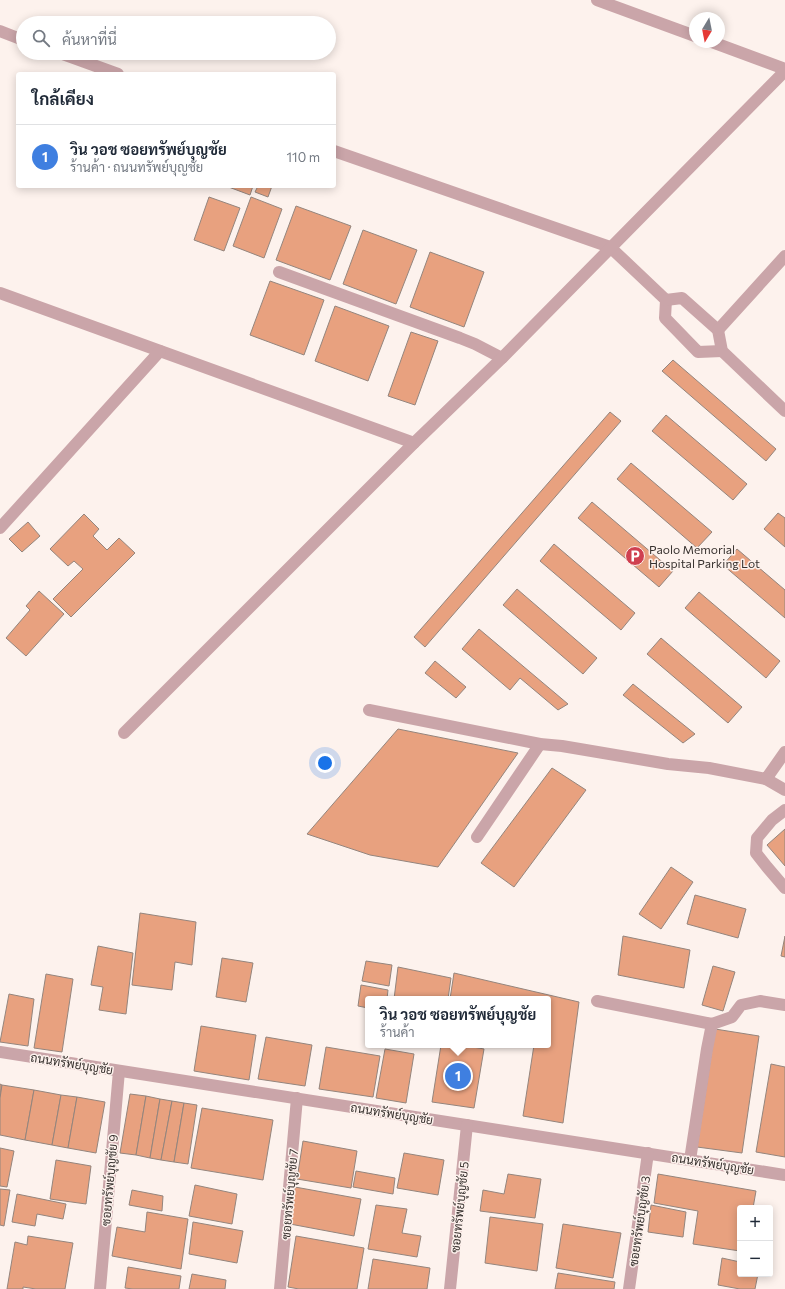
<!DOCTYPE html>
<html lang="th">
<head>
<meta charset="utf-8">
<style>
  :root { --surface:#fff; --page:#f6f6f7; --text:#1f2937; --muted:#747a83; --line:#e0e1e3; --accent:#7c3aed }
  body { margin:0; font-family:Commissioner,Sarabun,sans-serif; background:var(--page); color:var(--text) }
  .controls { position:absolute; right:12px; bottom:12px; display:grid; overflow:hidden; border-radius:4px; box-shadow:0 2px 10px #0003 }
  .controls button { width:36px; height:36px; display:grid; place-items:center; padding:0; border:0; border-bottom:1px solid var(--line); background:var(--surface); color:var(--text); font:20px sans-serif }
  .compass { position:absolute; left:689px; top:12px; width:36px; height:36px; border-radius:50%; background:var(--surface); box-shadow:0 2px 10px #0003; rotate:190deg }
  .you { position:absolute; left:325px; top:763px; width:14px; height:14px; margin:-10px; border:3px solid #fff; border-radius:50%; background:#1a73e8; box-shadow:0 0 0 6px #1a73e833 }
  .badge { display:grid; place-items:center; width:26px; height:26px; border-radius:50%; background:var(--accent); color:#fff; font-size:13px; font-weight:700 }
  .pin { position:absolute; translate:-50% -50%; border:2px solid #fff; box-shadow:0 1px 4px #0006 }
  .popup { position:absolute; left:365px; top:996px; width:186px; height:52px; box-sizing:border-box; display:grid; place-content:center; border-radius:4px; background:var(--surface); filter:drop-shadow(0 1px 3px #0005); font-size:13px; white-space:nowrap; color:var(--muted) }
  .popup b { font-size:15px; color:var(--text) }
  .popup::after { content:''; position:absolute; left:50%; top:100%; margin-left:-8px; border:8px solid transparent; border-top-color:var(--surface) }
  .list { margin:0; padding:0; list-style:none }
  h2 { display:flex; justify-content:space-between; align-items:center; height:52px; margin:0; padding:0 16px; font-size:17px }
  h2 small { font-size:13px; font-weight:400; color:var(--muted) }
  .list li { display:grid; grid-template-columns:26px 1fr auto; gap:12px; align-items:center; box-sizing:border-box; height:64px; padding:0 16px; border-top:1px solid var(--line) }
  .list b { display:block; font-size:15px; white-space:nowrap }
  .list p { margin:0; font-size:13px; white-space:nowrap; color:var(--muted) }
  .list em { font-size:13px; font-style:normal; color:var(--muted) }
  .icon { flex:none; width:22px; height:22px; fill:none; stroke:currentColor; stroke-width:2; stroke-linecap:round; stroke-linejoin:round }
  .map { position:relative; flex:none; width:785px; height:1289px; overflow:hidden }
  .search { position:absolute; background:var(--surface); box-shadow:0 2px 10px #0003; left:16px; top:16px; width:320px; height:44px; display:flex; align-items:center; gap:10px; box-sizing:border-box; padding:0 14px; border-radius:22px; color:var(--muted); font-size:15px }
  .panel { position:absolute; background:var(--surface); box-shadow:0 2px 10px #0003; left:16px; top:72px; width:320px; height:116px; border-radius:4px }
  .map>svg:first-child { display:block }
  .building { fill:#e8a17f; stroke:#94857d }
  .lines { fill:none; stroke-linecap:round; stroke-linejoin:round }
  .minor { stroke:#caa5a9; stroke-width:12 }
  .labels { text-anchor:middle; dominant-baseline:central; stroke-width:3; stroke-linejoin:round; paint-order:stroke }
  .poi-label { font-size:12px; fill:#37312e; stroke:#fdf2ed; text-anchor:start }
  .street-label { font-size:12px; fill:#37312e; stroke:#fdf2ed }
</style>
</head>
<body>
<div class="map">
<svg width="785" height="1289" viewBox="0 0 785 1289">
  <rect width="100%" height="100%" fill="#fdf2ed"/>
  <!-- building -->
  <g class="building">
    <polygon points="226,186 253,186 250,195"/>
    <polygon points="258,186 272,186 268,197 255,192"/>
    <polygon points="209,197 240,208 224,251 194,240"/>
    <polygon points="251,197 282,209 264,258 233,246"/>
    <polygon points="296,206 351,226 330,280 276,260"/>
    <polygon points="363,230 417,250 396,304 343,284"/>
    <polygon points="430,252 484,272 464,327 410,307"/>
    <polygon points="270,281 324,300 304,355 250,335"/>
    <polygon points="335,306 389,326 368,381 315,361"/>
    <polygon points="411,332 438,341 415,405 388,396"/>
    <polygon points="673,360 776,449 766,461 662,371"/>
    <polygon points="610,412 621,421 425,647 414,637"/>
    <polygon points="666,415 747,484 733,500 652,431"/>
    <polygon points="631,463 712,532 697,548 617,479"/>
    <polygon points="592,502 673,571 659,587 578,518"/>
    <polygon points="778,513 785,518 785,547 764,529"/>
    <polygon points="84,514 99,529 93,536 107,550 119,538 135,553 71,617 53,599 83,569 74,561 68,566 50,549"/>
    <polygon points="28,522 40,536 22,552 9,539"/>
    <polygon points="554,544 635,613 621,630 540,561"/>
    <polygon points="737,549 785,590 785,618 723,565"/>
    <polygon points="517,589 597,658 583,674 503,605"/>
    <polygon points="39,591 64,614 26,656 6,638 30,610 26,606"/>
    <polygon points="699,592 780,661 766,678 685,608"/>
    <polygon points="479,629 568,704 558,710 520,678 510,690 462,649"/>
    <polygon points="661,638 742,707 728,723 647,654"/>
    <polygon points="435,661 466,687 456,698 425,673"/>
    <polygon points="633,684 695,734 683,743 623,695"/>
    <polygon points="398,729 518,753 438,867 370,855 307,834"/>
    <polygon points="552,768 586,790 514,887 481,863"/>
    <polygon points="785,829 785,866 767,845"/>
    <polygon points="671,867 693,882 661,929 639,914"/>
    <polygon points="695,895 746,909 738,938 687,924"/>
    <polygon points="140,913 196,922 192,965 175,962 172,990 132,985"/>
    <polygon points="623,936 690,950 684,988 618,975"/>
    <polygon points="785,936 785,957 781,956"/>
    <polygon points="98,946 133,953 126,1014 99,1010 103,987 91,985"/>
    <polygon points="222,958 253,963 246,1002 216,997"/>
    <polygon points="366,961 392,965 389,986 362,981"/>
    <polygon points="713,966 735,972 723,1011 702,1005"/>
    <polygon points="398,967 451,978 448,999 394,999"/>
    <polygon points="454,973 579,1002 563,1123 523,1116 534,1045 548,1045 548,999 450,999"/>
    <polygon points="46,974 73,979 62,1052 34,1048"/>
    <polygon points="361,985 388,990 387,999 368,999 368,1008 358,1006"/>
    <polygon points="9,994 34,999 28,1046 0,1042"/>
    <polygon points="201,1026 256,1035 249,1080 194,1071"/>
    <polygon points="715,1029 759,1036 742,1153 697,1147"/>
    <polygon points="266,1037 312,1045 305,1086 258,1079"/>
    <polygon points="441,1045 462,1045 484,1049 474,1108 432,1102"/>
    <polygon points="326,1047 380,1056 373,1097 319,1089"/>
    <polygon points="385,1049 414,1054 406,1103 376,1098"/>
    <polygon points="771,1064 785,1067 785,1157 756,1152"/>
    <polygon points="0,1084 2,1085 0,1098"/>
    <polygon points="2,1085 34,1090 25,1140 0,1135 0,1098"/>
    <polygon points="34,1090 61,1095 52,1145 25,1140"/>
    <polygon points="130,1094 146,1096 136,1155 120,1153"/>
    <polygon points="61,1095 77,1097 68,1148 52,1145"/>
    <polygon points="146,1096 160,1099 150,1158 136,1155"/>
    <polygon points="77,1097 105,1102 96,1153 68,1148"/>
    <polygon points="160,1099 172,1101 161,1160 150,1158"/>
    <polygon points="172,1101 184,1103 174,1162 161,1160"/>
    <polygon points="184,1103 197,1105 188,1164 174,1162"/>
    <polygon points="202,1108 273,1120 263,1180 191,1168"/>
    <polygon points="303,1141 357,1151 351,1188 297,1179"/>
    <polygon points="0,1148 14,1151 7,1187 0,1186"/>
    <polygon points="404,1153 444,1160 438,1195 397,1188"/>
    <polygon points="56,1160 91,1166 86,1204 50,1199"/>
    <polygon points="356,1171 395,1178 393,1194 353,1187"/>
    <polygon points="508,1174 541,1179 535,1218 480,1211 483,1190 504,1194"/>
    <polygon points="658,1174 756,1191 753,1208 740,1208 740,1251 693,1244 698,1211 654,1203"/>
    <polygon points="195,1185 237,1194 232,1224 189,1216"/>
    <polygon points="295,1187 361,1199 354,1236 290,1224"/>
    <polygon points="0,1189 10,1190 4,1226 0,1225"/>
    <polygon points="132,1190 163,1196 162,1211 129,1205"/>
    <polygon points="17,1194 66,1204 63,1219 37,1214 35,1226 12,1222"/>
    <polygon points="376,1205 407,1209 402,1233 421,1236 417,1257 368,1249"/>
    <polygon points="651,1205 686,1212 683,1237 648,1232"/>
    <polygon points="147,1212 188,1219 181,1269 112,1256 117,1227 145,1232"/>
    <polygon points="490,1217 543,1224 537,1271 485,1263"/>
    <polygon points="193,1222 243,1231 237,1263 189,1254"/>
    <polygon points="563,1224 621,1233 613,1278 556,1268"/>
    <polygon points="28,1236 73,1243 65,1289 36,1289 23,1287 23,1289 7,1289 15,1242 27,1245"/>
    <polygon points="296,1236 364,1248 357,1289 299,1289 288,1287"/>
    <polygon points="722,1258 740,1262 740,1274 758,1274 755,1289 740,1289 718,1285"/>
    <polygon points="373,1259 430,1268 427,1289 368,1289"/>
    <polygon points="128,1267 181,1276 179,1289 133,1289 125,1288"/>
    <polygon points="558,1273 615,1282 614,1289 555,1289"/>
    <polygon points="192,1274 226,1280 225,1289 189,1289"/>
  </g>
  <g class="lines">
    <!-- minor -->
    <g class="minor">
      <polyline points="597,0 695,36"/>
      <polyline points="0,31 23,40"/>
      <polyline points="712,42 785,69"/>
      <polyline points="60,53 118,74"/>
      <polyline points="334,151 610,247 666,300 665,318 698,352 722,351"/>
      <polyline points="279,272 460,338 475,344 502,358"/>
      <polyline points="0,293 414,443"/>
      <polyline points="666,300 682,298 718,330 722,351 785,411"/>
      <polyline points="718,330 785,256"/>
      <polyline points="0,528 160,351"/>
      <polyline points="369,710 540,744 562,746 668,764 709,768 766,779 785,752"/>
      <polyline points="124,733 414,443 502,358 785,71"/>
      <polyline points="766,779 785,790"/>
      <polyline points="785,810 772,820 757,838 756,853 767,867 785,888"/>
      <polyline points="477,837 540,744"/>
      <polyline points="597,1001 712,1024"/>
      <polyline points="0,1052 785,1175"/>
      <polyline points="690,1160 707,1049 712,1024 732,1017 741,1005 760,1001 785,1005"/>
      <polyline points="100,1289 119,1071"/>
      <polyline points="280,1289 297,1098"/>
      <polyline points="450,1289 467,1125"/>
      <polyline points="629,1289 648,1153"/>
    </g>
  </g>
  <!-- icons -->
  <defs>
    <symbol id="parking-disc" viewBox="-11 -11 22 22"><circle r="9.5" fill="#d04050" stroke="#fdf2ed"/><path d="M-3.5-5.5H1a3.5 3.5 0 0 1 0 7H-1V5.5H-3.5ZM-1-3.4V-.6H.8a1.4 1.4 0 0 0 0-2.8Z" fill="#fff"/></symbol>
  </defs>
  <g fill-rule="evenodd">
    <use href="#parking-disc" x="624" y="545" width="22" height="22"/>
  </g>
  <g class="labels">
    <!-- poi labels -->
    <g class="poi-label">
      <text x="649" y="549">Paolo Memorial<tspan x="649" dy="14">Hospital Parking Lot</tspan></text>
    </g>
    <!-- street labels -->
    <g class="street-label">
      <text transform="translate(72 1063) rotate(9)">ถนนทรัพย์บุญชัย</text>
      <text transform="translate(392 1113) rotate(9)">ถนนทรัพย์บุญชัย</text>
      <text transform="translate(713 1163) rotate(9)">ถนนทรัพย์บุญชัย</text>
      <text transform="translate(109 1180) rotate(-85)">ซอยทรัพย์บุญชัย 9</text>
      <text transform="translate(289 1194) rotate(-85)">ซอยทรัพย์บุญชัย 7</text>
      <text transform="translate(459 1207) rotate(-84)">ซอยทรัพย์บุญชัย 5</text>
      <text transform="translate(639 1221) rotate(-82)">ซอยทรัพย์บุญชัย 3</text>
    </g>
  </g>
</svg>
<div class="controls">
<button>+</button>
<button>−</button>
</div>
<svg class="compass" viewBox="-18 -18 36 36"><path d="M0-13l5 13h-10z" fill="#e53935"/><path d="M0 13l5-13h-10z" fill="#747a83"/></svg>
<div class="you"></div>
<div class="pin badge" style="left:458px;top:1076px;background:#3f7fe0">1</div>
<div class="popup"><b>วิน วอช ซอยทรัพย์บุญชัย</b>ร้านค้า</div>
<div class="search"><svg class="icon" aria-label="search" viewBox="0 0 24 24"><circle cx="10" cy="10" r="6"/><path d="M15 15l6 6"/></svg>ค้นหาที่นี่</div>
<section class="panel">
<h2>ใกล้เคียง<small></small></h2>
<ul class="list">
<li><span class="badge" style="background:#3f7fe0">1</span><div><b>วิน วอช ซอยทรัพย์บุญชัย</b><p>ร้านค้า · ถนนทรัพย์บุญชัย</p></div><em>110 m</em></li>
</ul>
</section>
</div>
</body>
</html>
